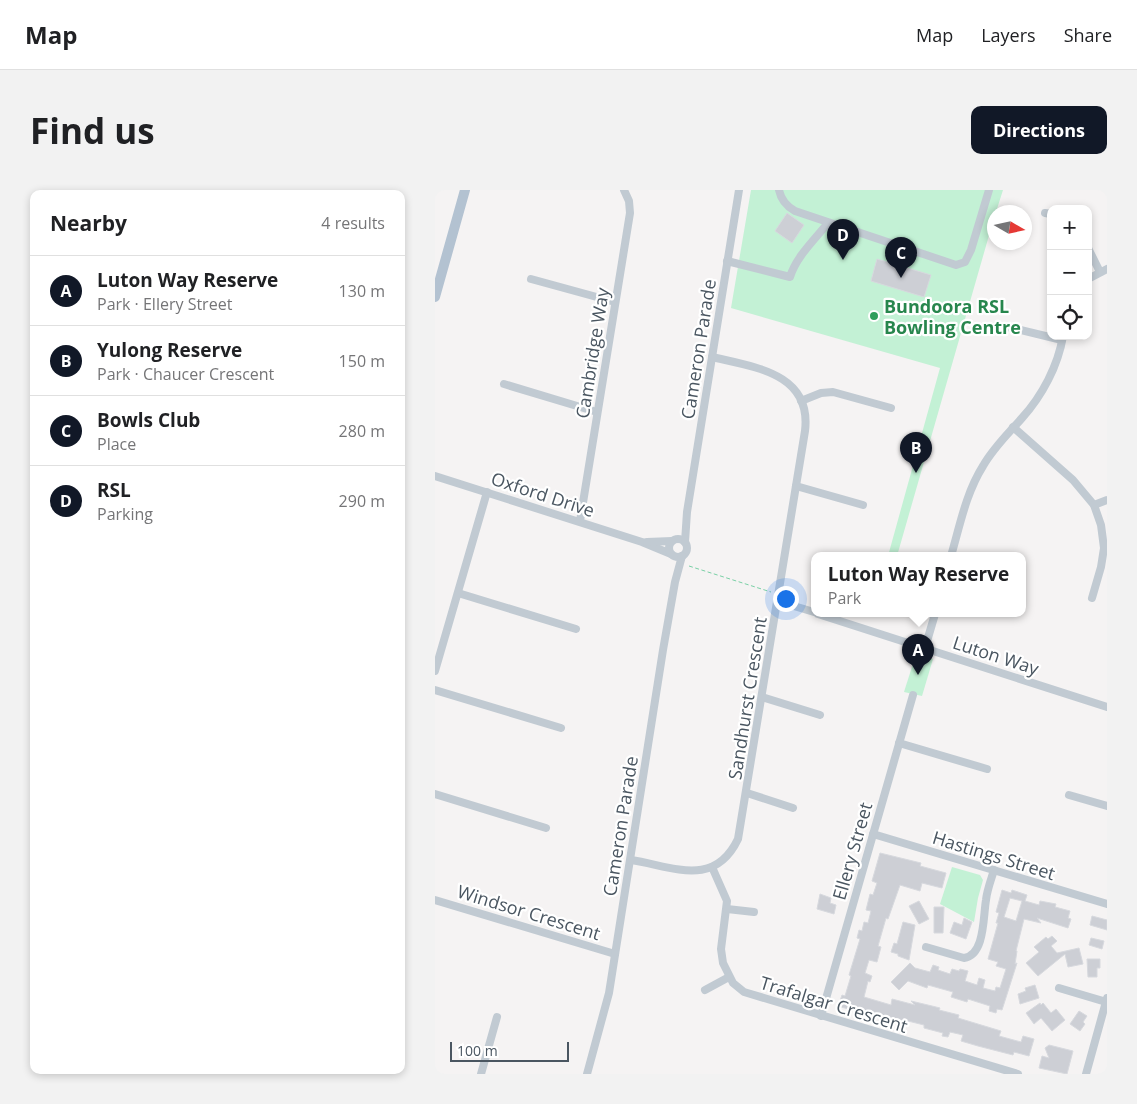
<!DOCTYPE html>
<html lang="en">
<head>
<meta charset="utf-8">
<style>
  :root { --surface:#fff; --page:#f2f2f2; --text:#202124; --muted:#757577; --line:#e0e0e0; --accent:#111827 }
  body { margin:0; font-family:"Open Sans",sans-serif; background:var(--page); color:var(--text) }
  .controls { position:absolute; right:15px; top:15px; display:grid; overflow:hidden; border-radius:10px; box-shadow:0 2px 8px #0003 }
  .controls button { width:45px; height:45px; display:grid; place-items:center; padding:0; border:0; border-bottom:1px solid var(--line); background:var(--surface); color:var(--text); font:25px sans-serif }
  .compass { position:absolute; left:552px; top:15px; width:45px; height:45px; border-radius:50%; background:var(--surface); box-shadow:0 2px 8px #0003; rotate:99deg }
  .scale { position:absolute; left:15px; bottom:12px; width:119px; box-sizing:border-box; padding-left:5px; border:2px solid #4a5661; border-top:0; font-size:14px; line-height:18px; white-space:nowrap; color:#4a5661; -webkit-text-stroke:4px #fff; paint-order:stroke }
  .you { position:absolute; left:350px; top:408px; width:18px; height:18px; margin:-12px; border:4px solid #fff; border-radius:50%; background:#1a73e8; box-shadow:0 0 0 8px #1a73e833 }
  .badge { display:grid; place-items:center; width:32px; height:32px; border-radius:50%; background:var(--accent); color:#fff; font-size:16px; font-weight:700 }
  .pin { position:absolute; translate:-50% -41px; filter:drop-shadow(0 1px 2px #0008) }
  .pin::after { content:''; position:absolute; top:26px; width:18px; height:15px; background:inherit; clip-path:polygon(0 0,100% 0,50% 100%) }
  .popup { position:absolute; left:376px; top:362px; width:215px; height:65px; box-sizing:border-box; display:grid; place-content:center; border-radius:10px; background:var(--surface); filter:drop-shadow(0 1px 4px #0005); font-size:16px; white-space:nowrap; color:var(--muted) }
  .popup b { font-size:19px; color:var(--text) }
  .popup::after { content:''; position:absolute; left:50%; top:100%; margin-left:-10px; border:10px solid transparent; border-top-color:var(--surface) }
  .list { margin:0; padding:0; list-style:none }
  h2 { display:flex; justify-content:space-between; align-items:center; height:65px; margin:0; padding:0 20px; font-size:21px }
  h2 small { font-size:16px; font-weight:400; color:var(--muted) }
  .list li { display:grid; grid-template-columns:32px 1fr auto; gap:15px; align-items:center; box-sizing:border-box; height:70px; padding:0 20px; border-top:1px solid var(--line) }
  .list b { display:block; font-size:19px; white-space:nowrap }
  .list p { margin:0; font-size:16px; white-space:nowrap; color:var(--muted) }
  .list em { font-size:16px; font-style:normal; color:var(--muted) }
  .icon { flex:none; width:28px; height:28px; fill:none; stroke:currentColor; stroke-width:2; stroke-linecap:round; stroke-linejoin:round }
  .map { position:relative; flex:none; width:672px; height:884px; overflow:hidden; border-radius:10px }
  header { display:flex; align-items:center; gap:30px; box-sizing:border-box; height:70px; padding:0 25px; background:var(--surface); border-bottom:1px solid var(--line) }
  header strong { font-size:24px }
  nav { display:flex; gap:28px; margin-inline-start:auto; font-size:18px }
  .intro { display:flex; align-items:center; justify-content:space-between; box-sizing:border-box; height:120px; padding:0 30px }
  h1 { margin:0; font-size:35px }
  .button { padding:12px 22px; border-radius:10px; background:var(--accent); color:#fff; font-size:18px; font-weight:700 }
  main { display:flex; gap:30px; padding:0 30px }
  aside { flex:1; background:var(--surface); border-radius:10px; box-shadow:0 2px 8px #0003 }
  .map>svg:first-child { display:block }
  .green { fill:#c3f1d5 }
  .building { fill:#cdcfd5; stroke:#d7d9de; fill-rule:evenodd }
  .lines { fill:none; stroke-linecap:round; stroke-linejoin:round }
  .path { stroke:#7ad0a6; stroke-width:1; stroke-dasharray:4 2.5; stroke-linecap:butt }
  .minor { stroke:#c1cad2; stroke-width:8 }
  .major { stroke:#b3c2d1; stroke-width:10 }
  .leisure-dot { fill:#2e9e5b; stroke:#fff; stroke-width:2 }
  .labels { text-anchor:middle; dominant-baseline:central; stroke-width:4.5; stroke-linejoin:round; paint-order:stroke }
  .leisure-label { font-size:18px; font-weight:bold; fill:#27864d; stroke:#fff; text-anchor:start }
  .street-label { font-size:18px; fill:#4a5661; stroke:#fff }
</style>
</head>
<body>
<header>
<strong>Map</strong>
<nav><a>Map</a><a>Layers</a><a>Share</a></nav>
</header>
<div class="intro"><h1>Find us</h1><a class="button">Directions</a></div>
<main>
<aside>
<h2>Nearby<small>4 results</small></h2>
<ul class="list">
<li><span class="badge">A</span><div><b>Luton Way Reserve</b><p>Park · Ellery Street</p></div><em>130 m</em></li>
<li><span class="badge">B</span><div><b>Yulong Reserve</b><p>Park · Chaucer Crescent</p></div><em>150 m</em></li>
<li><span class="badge">C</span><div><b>Bowls Club</b><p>Place</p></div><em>280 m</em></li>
<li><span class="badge">D</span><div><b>RSL</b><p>Parking</p></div><em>290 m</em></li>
</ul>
</aside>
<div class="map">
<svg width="672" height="884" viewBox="0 0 672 884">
  <rect width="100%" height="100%" fill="#f5f3f3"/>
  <!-- green -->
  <g class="green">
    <polygon points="316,0 568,0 561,22 560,22 559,28 462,366 453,366 505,178 296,118"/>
    <polygon points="481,464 498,469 487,506 469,502"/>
    <polygon points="517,677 545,685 548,690 543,708 539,732 505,714"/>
  </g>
  <!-- building -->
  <g class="building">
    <polygon points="352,23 369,35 357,53 340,41"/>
    <polygon points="442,69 496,85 489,107 436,91"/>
    <polygon points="445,663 486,673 485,676 511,683 507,698 487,693 485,701 465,695 453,729 451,728 443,756 446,757 442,772 434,770 430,783 437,786 435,792 433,791 429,807 456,815 457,809 480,815 476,811 497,816 505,818 504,820 524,825 523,828 566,841 564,846 586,852 588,846 599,849 594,866 579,862 578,865 543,856 526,851 528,845 515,842 513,847 507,846 508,843 489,838 489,835 469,830 468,834 406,817 407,812 405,811 407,805 410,806 416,786 414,785 425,749 422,748 424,740 427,741 429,732 433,733 436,721 431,720 435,704 438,705 442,693 437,691"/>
    <path d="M567 700 576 703 577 700 592 705 590 711 604 715 605 711 621 714 620 717 635 721 633 728 636 729 633 738 602 728 606 733 589 729 581 761H582L580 774 582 773 567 820 562 819 561 823 554 821 555 816 533 809 532 812 516 807 518 802 493 795 492 798 473 791 464 800 456 792 475 773 480 778 495 782 498 775 504 777 503 780 515 784 517 779 524 781 525 779 533 781 530 791 542 795 544 788 550 790 548 798 560 801 561 797 565 798 571 779 561 776 563 772 553 769 563 733H561L564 723 561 722ZM575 708 587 711 581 731 569 727Z"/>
    <polygon points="385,704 396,708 395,713 401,715 399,724 382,719"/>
    <polygon points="484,711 494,729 484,734 474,716"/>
    <polygon points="499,717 509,717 508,743 499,743"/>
    <polygon points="657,726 672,730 672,740 655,735"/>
    <polygon points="529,728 537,732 531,749 515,743 519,732 527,735"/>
    <polygon points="468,732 480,735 474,770 463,766 463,764 456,762 459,753 462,754"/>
    <polygon points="617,746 622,751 616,756 622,763 644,758 648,774 633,777 630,764 603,786 591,773 604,762 599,757 611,747 613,749"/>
    <polygon points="656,748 669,751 667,759 654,755"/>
    <polygon points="652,769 665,769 665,778 662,778 662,787 653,787"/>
    <polygon points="600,795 604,808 585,814 583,804 591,801 590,798"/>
    <polygon points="605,813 606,815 608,813 616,823 621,819 630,830 617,841 606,828 599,834 591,823"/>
    <polygon points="644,821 652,826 648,832 650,834 645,841 635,834"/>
    <polygon points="614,855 638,861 632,884 604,878 607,866 614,868 610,858"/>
  </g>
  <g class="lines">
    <!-- path -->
    <polyline class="path" points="254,376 336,402"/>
    <!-- minor -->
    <g class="minor">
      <path d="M344 0C346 10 351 16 360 21L521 75 530 72 536 60 554 0"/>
      <polyline points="610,23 616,24"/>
      <polyline points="653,58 665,82"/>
      <path d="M292 71 355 87C361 67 380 49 393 33"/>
      <polyline points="96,89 180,112"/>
      <polyline points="653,89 672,79"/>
      <polyline points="573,137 627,150"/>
      <polyline points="69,194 162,222"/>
      <polyline points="366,211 386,203 398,202 456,218"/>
      <polyline points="578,237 638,290 659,315 666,335 669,358 666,377 657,408"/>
      <polyline points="0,286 207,352 236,364"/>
      <polyline points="361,296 428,315"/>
      <polyline points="659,315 672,310"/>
      <polyline points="145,331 195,23 194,11 189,0"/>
      <circle cx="243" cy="358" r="9"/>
      <polyline points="212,352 237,351"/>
      <polyline points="250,352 252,322 304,0"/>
      <path d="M516 366C525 335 531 303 548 276 559 257 573 244 587 228 607 206 623 176 628 146"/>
      <polyline points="23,403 141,439"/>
      <polyline points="342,411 379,422"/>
      <polyline points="383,424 672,517"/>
      <polyline points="490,458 500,424"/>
      <polyline points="0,481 52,302"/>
      <polyline points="0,500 126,538"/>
      <polyline points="327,507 385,525"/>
      <polyline points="464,553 552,579"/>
      <polyline points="312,603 358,618"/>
      <polyline points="0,604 111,638"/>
      <polyline points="634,605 672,616"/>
      <polyline points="438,644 672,714"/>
      <path d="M196 670C237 676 279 699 303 649L370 241C377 183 319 177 277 167"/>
      <polyline points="277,677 292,711 286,759 288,773 298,793 309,802 583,884"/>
      <polyline points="0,710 180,764"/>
      <polyline points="292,719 319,722"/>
      <path d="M491 757 529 768C550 765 548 727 551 710 552 700 556 690 559 680"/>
      <polyline points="624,798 671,812"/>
      <polyline points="270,800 294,787"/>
      <polyline points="386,826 478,505"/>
      <polyline points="46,884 62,827"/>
      <polyline points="152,884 174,803 228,460 240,392 247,366"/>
      <polyline points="651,884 672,808"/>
    </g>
    <!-- major -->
    <polyline class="major" points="0,107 30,0"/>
  </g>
  <!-- markers -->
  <circle class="leisure-dot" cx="439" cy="126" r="5"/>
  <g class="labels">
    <!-- leisure labels -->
    <g class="leisure-label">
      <text x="449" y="116">Bundoora RSL<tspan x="449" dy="21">Bowling Centre</tspan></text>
    </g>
    <!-- street labels -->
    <g class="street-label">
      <text transform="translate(263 159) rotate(-81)">Cameron Parade</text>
      <text transform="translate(157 163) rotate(-81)">Cambridge Way</text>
      <text transform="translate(108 304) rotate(18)">Oxford Drive</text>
      <text transform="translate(561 465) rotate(18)">Luton Way</text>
      <text transform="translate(312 508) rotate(-81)">Sandhurst Crescent</text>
      <text transform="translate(185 636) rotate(-81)">Cameron Parade</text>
      <text transform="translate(417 661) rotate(-74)">Ellery Street</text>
      <text transform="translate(559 665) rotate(17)">Hastings Street</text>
      <text transform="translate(94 722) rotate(17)">Windsor Crescent</text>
      <text transform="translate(399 814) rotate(17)">Trafalgar Crescent</text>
    </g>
  </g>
</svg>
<div class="controls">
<button>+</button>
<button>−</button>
<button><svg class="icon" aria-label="locate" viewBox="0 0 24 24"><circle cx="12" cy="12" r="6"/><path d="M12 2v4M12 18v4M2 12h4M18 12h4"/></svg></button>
</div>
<svg class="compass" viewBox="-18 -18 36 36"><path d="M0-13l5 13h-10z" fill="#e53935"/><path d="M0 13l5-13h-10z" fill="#757577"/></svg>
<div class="scale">100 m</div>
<div class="you"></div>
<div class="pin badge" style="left:483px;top:485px">A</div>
<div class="popup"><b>Luton Way Reserve</b>Park</div>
<div class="pin badge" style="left:481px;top:283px">B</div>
<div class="pin badge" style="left:466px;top:88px">C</div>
<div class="pin badge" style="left:408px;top:70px">D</div>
</div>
</main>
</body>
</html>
